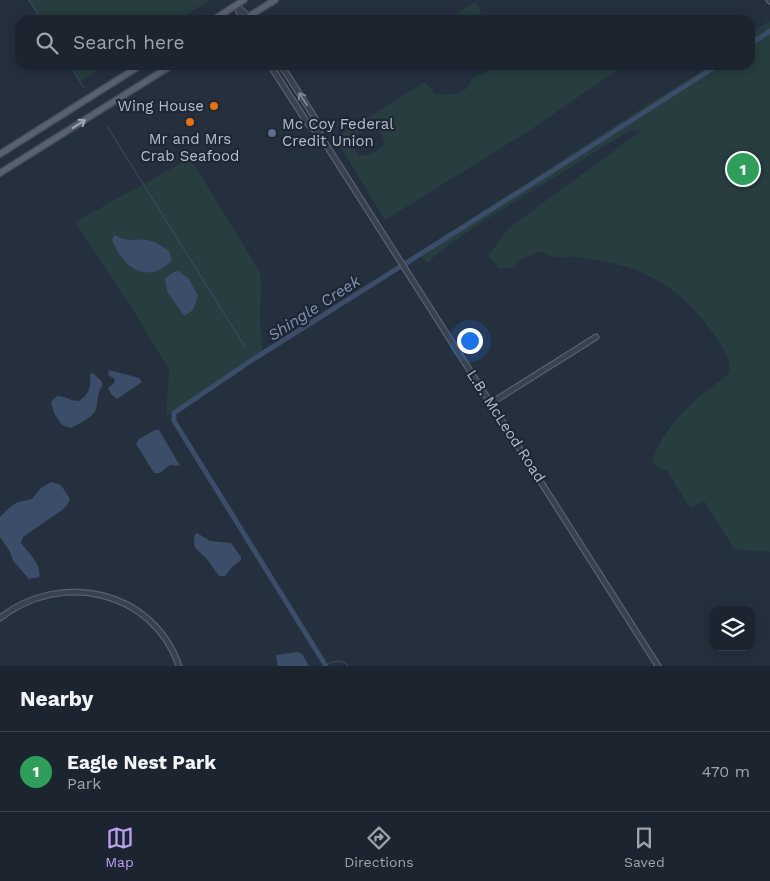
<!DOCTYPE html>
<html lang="en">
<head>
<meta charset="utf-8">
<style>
  :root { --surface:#1c242f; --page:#252c37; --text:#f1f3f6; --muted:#a0a4aa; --line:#3a414b; --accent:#bca0f2 }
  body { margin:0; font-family:"Work Sans",sans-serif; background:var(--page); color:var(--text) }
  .controls { position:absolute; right:15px; bottom:15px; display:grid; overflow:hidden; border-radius:10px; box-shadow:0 2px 12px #0003 }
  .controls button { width:45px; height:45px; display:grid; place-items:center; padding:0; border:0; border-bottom:1px solid var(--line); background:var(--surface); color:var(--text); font:25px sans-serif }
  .you { position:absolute; left:469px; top:340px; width:18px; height:18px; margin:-12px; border:4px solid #fff; border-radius:50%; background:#1a73e8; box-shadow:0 0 0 8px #1a73e833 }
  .badge { display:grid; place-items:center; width:32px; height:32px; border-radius:50%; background:var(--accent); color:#fff; font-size:16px; font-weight:700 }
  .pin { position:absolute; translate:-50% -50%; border:2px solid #fff; box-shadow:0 1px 5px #0006 }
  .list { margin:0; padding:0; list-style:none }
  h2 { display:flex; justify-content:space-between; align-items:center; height:65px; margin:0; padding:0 20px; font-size:21px }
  h2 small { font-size:16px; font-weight:400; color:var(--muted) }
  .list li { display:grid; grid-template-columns:32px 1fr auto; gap:15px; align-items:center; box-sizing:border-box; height:80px; padding:0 20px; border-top:1px solid var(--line) }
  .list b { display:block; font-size:19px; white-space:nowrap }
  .list p { margin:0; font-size:16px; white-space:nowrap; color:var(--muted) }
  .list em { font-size:16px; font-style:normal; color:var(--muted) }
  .icon { flex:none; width:28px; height:28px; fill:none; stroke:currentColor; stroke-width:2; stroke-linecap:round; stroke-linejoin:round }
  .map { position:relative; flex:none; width:770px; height:666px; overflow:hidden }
  .search { position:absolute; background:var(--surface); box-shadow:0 2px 12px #0003; left:15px; right:15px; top:15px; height:55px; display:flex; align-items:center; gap:12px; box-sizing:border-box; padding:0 18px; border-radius:15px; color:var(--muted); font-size:19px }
  .sheet { height:145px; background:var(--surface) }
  nav { display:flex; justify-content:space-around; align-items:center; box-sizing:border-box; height:70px; border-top:1px solid var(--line); background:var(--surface); font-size:14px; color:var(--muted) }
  nav a { display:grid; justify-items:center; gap:2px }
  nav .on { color:var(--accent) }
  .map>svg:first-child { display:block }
  .green { fill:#273d40; fill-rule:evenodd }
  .water { fill:#3b4d68 }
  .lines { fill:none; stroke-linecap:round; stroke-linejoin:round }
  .stream { stroke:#3b4d68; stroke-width:1 }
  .canal { stroke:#3b4d68; stroke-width:5 }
  .minor-casing { stroke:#57606d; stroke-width:7 }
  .major-casing { stroke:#434b58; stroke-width:8 }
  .minor { stroke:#39424f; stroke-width:4.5 }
  .major { stroke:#57616f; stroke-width:5.5 }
  .oneway { stroke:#7e8693 }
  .oneway2 { stroke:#a3abb8 }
  .food-dot { fill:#e8710a; stroke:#1e2734; stroke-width:2 }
  .service-dot { fill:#5c6f8a; stroke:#1e2734; stroke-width:2 }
  .labels { text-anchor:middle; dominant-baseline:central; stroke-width:4.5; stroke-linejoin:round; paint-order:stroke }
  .poi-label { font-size:15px; fill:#b6bdca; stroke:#1e2734; text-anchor:end }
  .street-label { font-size:15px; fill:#b6bdca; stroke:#1e2734 }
  .water-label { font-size:16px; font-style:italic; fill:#7d93b1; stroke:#1e2734 }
</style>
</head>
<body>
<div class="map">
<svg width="770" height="666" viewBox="0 0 770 666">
  <rect width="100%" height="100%" fill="#25303f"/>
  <!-- green -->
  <g class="green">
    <polygon points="28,0 210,0 178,20 41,20"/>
    <polygon points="475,2 482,12 470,20 457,20 454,15"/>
    <path d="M770 21V552L734 549 704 501 690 508 667 471 652 464C658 435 685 408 708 390 713 385 721 381 726 376 734 366 726 354 721 345 698 308 665 277 623 266 608 262 593 260 578 257 570 256 563 258 555 257 550 256 545 253 541 251L523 258 513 268H499L488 256 509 228 641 131 630 130 479 224 447 246 427 263 418 253 655 100 705 69 703 65H750V33Z"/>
    <polygon points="69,65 106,65 80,82"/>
    <path d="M539 65H625L527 132 385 220 335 138 425 82 435 94 444 95 456 94 466 89 473 78 498 67 512 66 531 68ZM375 123 385 142C381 151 368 156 358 156L350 139Z"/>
    <path d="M190 158 260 272C262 288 260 304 260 320 261 331 263 342 262 352L166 416 169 370 133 310 75 222Z"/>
  </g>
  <!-- water -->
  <g class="water">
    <path d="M115 235C127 243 135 238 147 240 155 241 163 247 169 251L172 261C168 264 163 268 159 270 136 280 119 258 112 240Z"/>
    <polygon points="179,271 189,279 198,296 193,310 184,316 167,291 165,278 174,272"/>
    <polygon points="109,370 139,378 142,382 117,399 111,394 108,388 114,383 115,379 108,375"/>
    <path d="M93 373 102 382V386C95 395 100 408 92 415 87 420 78 424 71 428L62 425 54 413 51 402 57 396C65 396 70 401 79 401 90 393 91 387 90 374Z"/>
    <polygon points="155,430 159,430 180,466 170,465 160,473 154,473 136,444 139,439"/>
    <path d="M51 482 61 485 70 499 67 505 62 510 23 537 21 543C28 552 42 565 39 577L29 579 14 562 9 550 0 537V517L10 507 18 502 32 499 41 488Z"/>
    <path d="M197 533 210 541 231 543 241 557V560L232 567 225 576H219C214 570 211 564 206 558 196 548 192 549 195 534Z"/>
    <polygon points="298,652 302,654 309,666 278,666 276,655"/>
  </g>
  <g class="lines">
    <!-- stream -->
    <g class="stream">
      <polyline points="29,0 42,20"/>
      <polyline points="70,65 84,88"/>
      <polyline points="107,126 245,347"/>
      <path d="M325 665C335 661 341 658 348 666"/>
    </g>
    <!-- canal -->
    <g class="canal">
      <polyline points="750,44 770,31"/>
      <polyline points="326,666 174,421 174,413 252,360 546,175 718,65"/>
    </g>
    <defs>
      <g id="minor">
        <polyline points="769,0 770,1"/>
        <polyline points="236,5 252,20"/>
        <polyline points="237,7 242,20"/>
        <polyline points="270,65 308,124 320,135"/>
        <polyline points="281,65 315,118 321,136 325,143 658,666"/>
        <polyline points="491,403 596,337"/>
        <path d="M0 618C61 570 153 590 179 666"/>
      </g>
      <g id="major">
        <polyline points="213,20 244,0"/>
        <polyline points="243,20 275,0"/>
        <polyline points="0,154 141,65"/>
        <polyline points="0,173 172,65"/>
      </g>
    </defs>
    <!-- minor casing -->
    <use href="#minor" class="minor-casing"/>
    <!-- major casing -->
    <use href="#major" class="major-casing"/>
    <!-- minor -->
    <use href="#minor" class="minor"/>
    <!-- major -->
    <use href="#major" class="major"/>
  </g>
  <!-- one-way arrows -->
  <defs><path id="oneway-shaft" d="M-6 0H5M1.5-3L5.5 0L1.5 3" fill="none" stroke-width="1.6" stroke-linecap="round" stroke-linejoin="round" transform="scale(1.25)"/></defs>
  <use class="oneway" href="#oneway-shaft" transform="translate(303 99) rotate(-123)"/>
  <use class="oneway2" href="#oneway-shaft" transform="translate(79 124) rotate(-32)"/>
  <!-- markers -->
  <g class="food-dot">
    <circle cx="214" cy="106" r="5"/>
    <circle cx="190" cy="122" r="5"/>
  </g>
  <circle class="service-dot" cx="272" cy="133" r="5"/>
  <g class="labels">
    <!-- poi labels -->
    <g class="poi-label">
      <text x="204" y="106">Wing House</text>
      <text x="282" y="124" text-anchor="start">Mc Coy Federal<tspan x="282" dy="17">Credit Union</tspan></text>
      <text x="190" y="139" text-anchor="middle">Mr and Mrs<tspan x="190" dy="17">Crab Seafood</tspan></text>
    </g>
    <!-- street labels -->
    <g class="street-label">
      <text transform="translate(506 426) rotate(57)">L.B. McLeod Road</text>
    </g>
    <!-- water labels -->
    <g class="water-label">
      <text transform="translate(314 308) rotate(-33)">Shingle Creek</text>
    </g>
  </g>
</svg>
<div class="controls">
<button><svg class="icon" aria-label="layers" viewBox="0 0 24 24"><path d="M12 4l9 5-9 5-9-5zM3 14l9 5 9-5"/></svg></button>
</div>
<div class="you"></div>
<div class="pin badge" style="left:743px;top:169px;background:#2e9e5b">1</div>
<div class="search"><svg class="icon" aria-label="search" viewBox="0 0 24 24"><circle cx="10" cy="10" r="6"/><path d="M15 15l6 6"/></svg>Search here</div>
</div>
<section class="sheet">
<h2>Nearby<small></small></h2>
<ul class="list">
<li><span class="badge" style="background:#2e9e5b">1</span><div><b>Eagle Nest Park</b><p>Park</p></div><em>470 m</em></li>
</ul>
</section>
<nav>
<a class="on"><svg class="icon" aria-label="map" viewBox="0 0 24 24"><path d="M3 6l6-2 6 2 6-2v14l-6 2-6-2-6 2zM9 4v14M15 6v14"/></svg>Map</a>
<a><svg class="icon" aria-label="directions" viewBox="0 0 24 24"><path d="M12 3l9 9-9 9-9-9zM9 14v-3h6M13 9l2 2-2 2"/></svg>Directions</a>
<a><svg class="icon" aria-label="saved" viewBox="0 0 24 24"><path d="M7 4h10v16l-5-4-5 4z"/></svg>Saved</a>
</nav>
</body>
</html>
